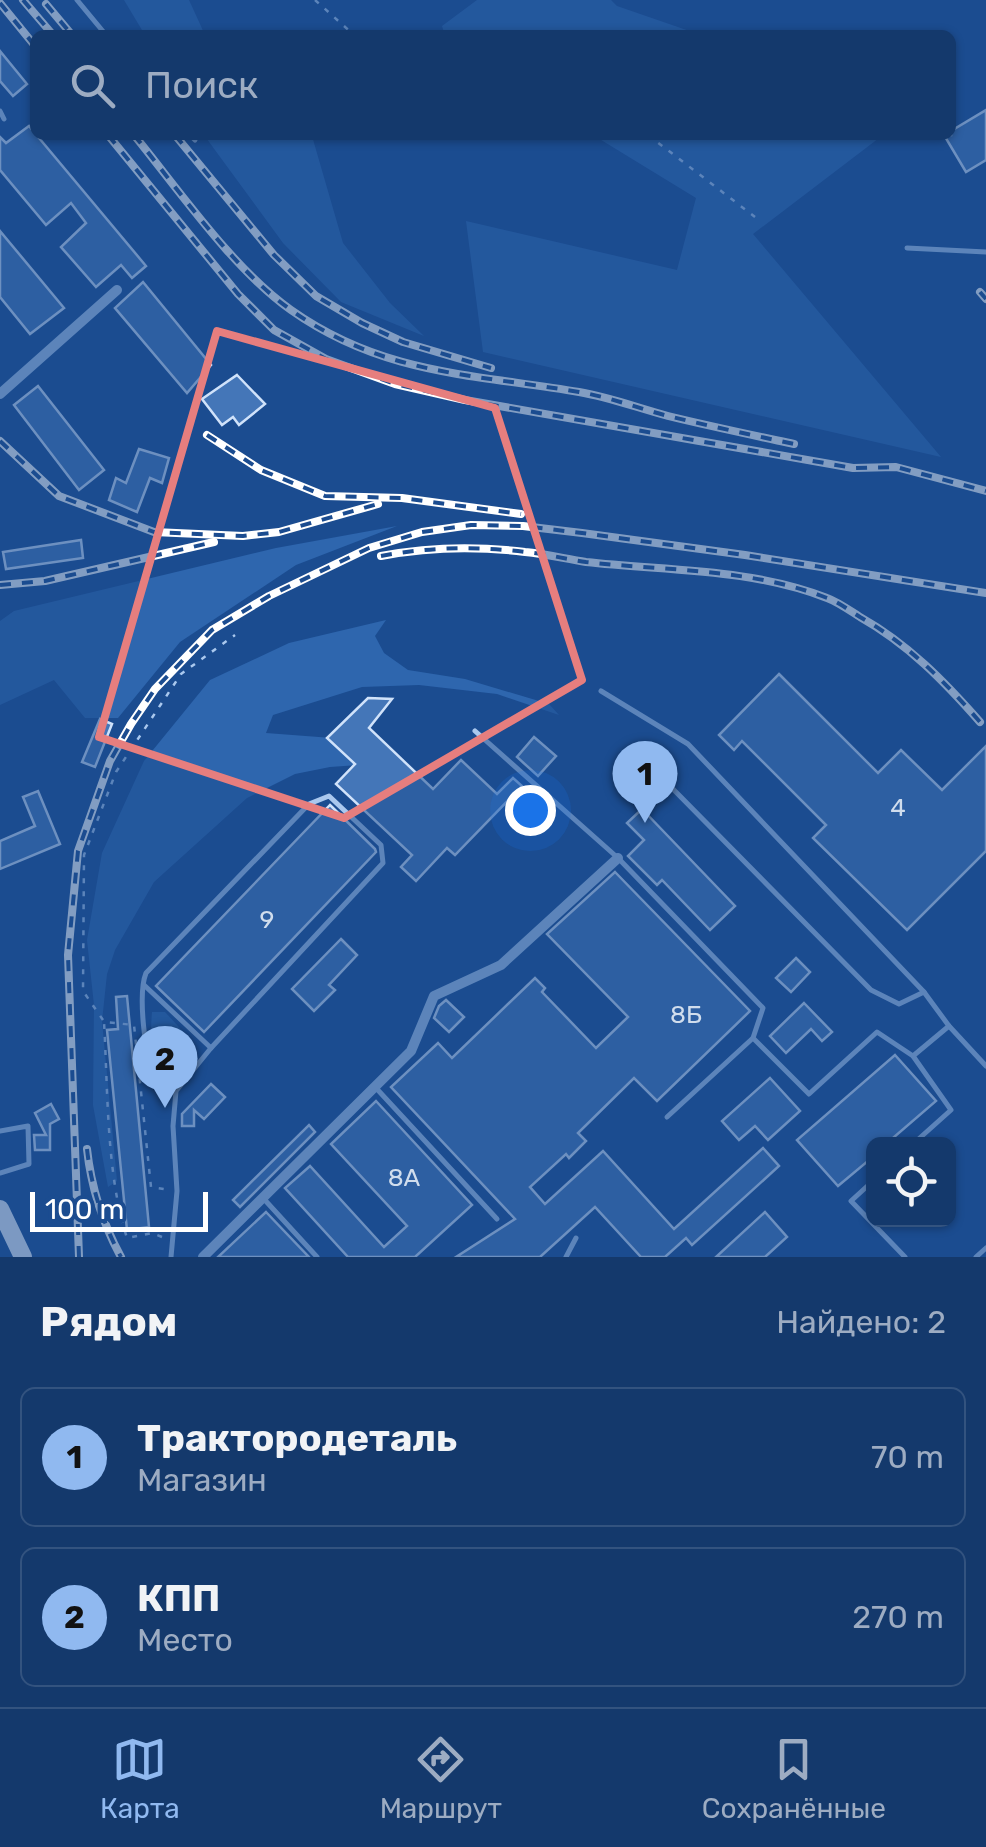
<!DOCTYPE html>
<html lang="ru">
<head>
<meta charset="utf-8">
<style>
  :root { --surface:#14396c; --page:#1d4072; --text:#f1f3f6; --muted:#9dacc2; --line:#33537f; --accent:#90b9f0 }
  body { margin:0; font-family:Rubik,sans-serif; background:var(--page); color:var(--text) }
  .controls { position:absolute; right:30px; bottom:30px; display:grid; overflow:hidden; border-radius:15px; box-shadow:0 2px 8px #0004 }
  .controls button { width:90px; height:90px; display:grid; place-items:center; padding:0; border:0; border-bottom:2px solid var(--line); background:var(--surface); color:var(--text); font:50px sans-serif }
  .scale { position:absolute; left:30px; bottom:25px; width:178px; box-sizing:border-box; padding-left:10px; border:5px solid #fff; border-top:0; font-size:28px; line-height:35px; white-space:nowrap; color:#fff; -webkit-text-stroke:8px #1b4c90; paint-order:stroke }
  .you { position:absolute; left:530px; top:810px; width:35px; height:35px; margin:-25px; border:8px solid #fff; border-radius:50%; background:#1a73e8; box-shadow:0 0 0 15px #1a73e833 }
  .badge { display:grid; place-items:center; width:65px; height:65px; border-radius:50%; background:var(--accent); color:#111; font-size:32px; font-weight:700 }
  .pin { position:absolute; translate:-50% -82px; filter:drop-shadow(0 2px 5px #0008) }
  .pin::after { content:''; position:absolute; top:52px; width:35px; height:30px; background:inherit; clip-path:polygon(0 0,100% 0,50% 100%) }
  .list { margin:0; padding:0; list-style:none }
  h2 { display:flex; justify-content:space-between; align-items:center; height:130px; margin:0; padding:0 40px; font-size:42px }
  h2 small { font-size:32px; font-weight:400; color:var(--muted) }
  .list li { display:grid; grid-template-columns:65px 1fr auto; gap:30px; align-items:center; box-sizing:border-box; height:140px; margin:0 20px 20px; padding:0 20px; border:2px solid var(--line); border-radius:15px }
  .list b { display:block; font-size:38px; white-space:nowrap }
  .list p { margin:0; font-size:32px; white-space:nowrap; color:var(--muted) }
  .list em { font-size:32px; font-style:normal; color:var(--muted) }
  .icon { flex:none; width:55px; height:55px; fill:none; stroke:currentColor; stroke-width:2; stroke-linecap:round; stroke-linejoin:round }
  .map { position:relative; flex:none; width:986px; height:1257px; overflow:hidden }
  .search { position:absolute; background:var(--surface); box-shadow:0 2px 8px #0004; left:30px; right:30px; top:30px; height:110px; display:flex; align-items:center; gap:25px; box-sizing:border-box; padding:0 35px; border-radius:15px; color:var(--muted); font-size:38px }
  .sheet { height:450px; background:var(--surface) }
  nav { display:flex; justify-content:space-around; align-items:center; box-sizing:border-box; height:140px; border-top:2px solid var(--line); background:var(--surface); font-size:28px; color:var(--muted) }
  nav a { display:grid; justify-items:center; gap:5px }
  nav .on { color:var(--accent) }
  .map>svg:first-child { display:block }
  .green { fill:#2e66ae }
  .building { fill:#4476b8; stroke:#d0e2fa; stroke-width:2.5 }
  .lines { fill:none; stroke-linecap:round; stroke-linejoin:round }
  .path { stroke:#aac8ee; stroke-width:2.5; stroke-dasharray:5 8; stroke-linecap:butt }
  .lane { stroke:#aac8ee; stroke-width:5 }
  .street { stroke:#aac8ee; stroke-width:10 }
  .primary { stroke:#f1f6ff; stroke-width:18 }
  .rail-casing { stroke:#fff; stroke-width:8 }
  .rail { stroke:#1b4c90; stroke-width:4; stroke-dasharray:11; stroke-linecap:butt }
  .marked { fill:none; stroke:#e67e7e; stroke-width:8; stroke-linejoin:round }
  .labels { text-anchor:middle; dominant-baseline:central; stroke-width:10; stroke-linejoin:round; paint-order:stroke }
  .number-label { font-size:25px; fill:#d0dded }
</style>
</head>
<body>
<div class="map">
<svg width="986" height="1257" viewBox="0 0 986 1257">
  <rect width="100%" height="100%" fill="#1b4c90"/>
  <!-- green -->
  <g class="green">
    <polygon points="124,0 189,0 205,35 145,35"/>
    <polygon points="477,0 611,0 617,6 701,35 445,35 442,26"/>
    <polygon points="204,135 312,136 343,243 390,303 424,336 341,302 283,243"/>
    <polygon points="593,135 883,135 753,234 941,457 483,352 466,221 677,270 696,198"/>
    <polygon points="397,526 296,565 180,642 118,718 85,718 54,680 0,705 0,621 14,611 276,548"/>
    <polygon points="386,620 375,636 384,653 408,670 465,679 549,704 559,715 497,694 419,685 362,687 273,715 266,733 332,738 358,765 330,767 295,774 247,798 154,882 115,950 107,974 102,1021 117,1181 108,1187 93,1105 94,1005 87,940 102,853 144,761 210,680 289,643"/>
    <path d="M152 1012H165L190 1039 192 1060 172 1078C150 1064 150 1036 152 1012Z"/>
  </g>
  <!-- building -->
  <g class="building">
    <polygon points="0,51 27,84 13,96 0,81"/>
    <polygon points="986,110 986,160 966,172 944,135 951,135 951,131"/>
    <polygon points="29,126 146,266 132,278 121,265 96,287 61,247 86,223 71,203 46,225 0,170 0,137 6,143"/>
    <polygon points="0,231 64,308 30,334 0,297"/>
    <polygon points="143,282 211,365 187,393 115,308"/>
    <polygon points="237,375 265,404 239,425 233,417 222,425 202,399"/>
    <polygon points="38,386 104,470 79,490 14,405"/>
    <polygon points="139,449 169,458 162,483 150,478 137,512 109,500 116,478 126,483"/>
    <polygon points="81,540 83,558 6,569 3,552"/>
    <polygon points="779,674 878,773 901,750 942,790 986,746 986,851 907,930 813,838 826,825 742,741 734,750 719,735"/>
    <polygon points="368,698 392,699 369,728 433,789 461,760 497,794 513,778 522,786 455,855 447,848 416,881 401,867 412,855 336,784 355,764 327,738"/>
    <polygon points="100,719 112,724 95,767 82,762"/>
    <polygon points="534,737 556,756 538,776 517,757"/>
    <polygon points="38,791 60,844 0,869 0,841 35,826 23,797"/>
    <polygon points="330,805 375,849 376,852 204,1032 156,986"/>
    <polygon points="642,809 735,906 710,930 662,880 657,885 628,856 644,840 627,823"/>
    <polygon points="615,872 750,1011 657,1101 634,1078 578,1133 586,1141 569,1158 566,1154 530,1187 545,1204 603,1151 674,1229 763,1148 779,1166 692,1245 686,1238 665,1257 641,1257 595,1207 540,1257 456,1257 515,1219 391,1087 438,1043 452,1058 535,978 545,988 542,992 596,1048 628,1017 547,934"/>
    <polygon points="341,939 357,955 329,985 335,990 314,1011 292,989"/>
    <polygon points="796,958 810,972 791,992 776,978"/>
    <polygon points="127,996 149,1227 127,1230 107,1030 118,1029 116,997"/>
    <polygon points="446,1000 464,1017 449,1032 434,1018 439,1006"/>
    <polygon points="804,1003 832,1032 822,1041 811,1029 786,1053 770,1036"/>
    <polygon points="895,1055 936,1101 886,1144 874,1144 874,1156 838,1186 797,1140"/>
    <polygon points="770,1078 800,1111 768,1140 755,1126 739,1140 722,1121"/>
    <polygon points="211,1084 225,1097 204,1119 194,1110 194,1126 182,1126 182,1114"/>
    <polygon points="376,1101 472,1205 415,1257 348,1257 285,1188 310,1166 384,1247 407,1226 331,1144"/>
    <polygon points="51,1104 59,1119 50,1124 50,1150 35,1150 34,1135 46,1135 35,1113"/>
    <polygon points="309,1125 315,1132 240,1207 233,1200"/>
    <polygon points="266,1212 309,1257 218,1257"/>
    <polygon points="765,1212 787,1237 765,1257 716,1257"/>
  </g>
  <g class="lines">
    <!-- path -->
    <g class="path">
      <polyline points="315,0 354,35"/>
      <polyline points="648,135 755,217"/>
      <polyline points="103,1020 83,991 84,855 116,772 181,674 235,635"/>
      <path d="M162 1237 152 1233 127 1238C106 1174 108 1089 104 1022L134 1025 151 1187 170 1190"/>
    </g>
    <!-- lane -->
    <g class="lane">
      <polyline points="77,0 106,35"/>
      <polyline points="0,111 4,119"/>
      <polyline points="190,135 195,140"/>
      <polyline points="907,248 986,252"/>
      <polyline points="601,691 688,744 924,992"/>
      <polyline points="475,731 618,858 763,1008 753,1038 809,1094 877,1032 913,1056 951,1110 913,1144"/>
      <polyline points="671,787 871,990 899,1004 924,992 949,1026 986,1066"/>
      <polyline points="144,985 211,1048"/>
      <polyline points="913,1056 949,1026"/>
      <polyline points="376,1088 497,1219"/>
      <polyline points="667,1117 753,1038"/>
      <polyline points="0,1131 28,1126 29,1164 0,1173"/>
      <polyline points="874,1180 851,1201 905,1257"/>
      <polyline points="263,1198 317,1257"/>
      <path d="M171 1257 177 1191 173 1126 176 1091 211 1048 383 863 381 845 329 796 309 804 146 973C138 993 144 1058 156 1076 160 1082 170 1087 176 1091"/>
      <polyline points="566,1257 576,1238"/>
      <polyline points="976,1257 986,1248"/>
    </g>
    <!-- street -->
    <g class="street">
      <polyline points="0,394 117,290"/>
      <polyline points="203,1257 411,1051 434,996 501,965 618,858"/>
    </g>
    <!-- primary -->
    <polyline class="primary" points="0,1209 23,1257"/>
    <defs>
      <g id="rail">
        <polyline points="23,0 53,35"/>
        <polyline points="0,3 35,46"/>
        <polyline points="46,4 72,35"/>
        <polyline points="108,135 238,294 274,330 326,359 395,384 465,400 853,468 896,467 986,491"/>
        <path d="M134 135C179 190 233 269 291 310 383 375 473 374 579 392 609 397 638 408 668 416 709 426 752 435 794 444"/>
        <polyline points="175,135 274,255 316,296 362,323 403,342 491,368"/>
        <polyline points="980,292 986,299"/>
        <polyline points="207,435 261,470 325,496 402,498 521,514"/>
        <polyline points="0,441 59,496 154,532 243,536 279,532 378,504"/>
        <path d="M381 556C428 547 477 546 525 552 546 554 566 559 586 562 666 571 750 568 827 598 838 602 849 610 860 617 908 644 944 681 980 722"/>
        <polyline points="0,585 45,581 214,542"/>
        <path d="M87 1149C91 1186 103 1224 121 1257"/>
        <polyline points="79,1257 68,955 78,851 110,761 131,724 155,689 212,630 269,596 369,548 422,532 471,525 523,526 582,533 745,555 986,593"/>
      </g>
    </defs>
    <!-- rail casing -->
    <use href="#rail" class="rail-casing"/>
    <!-- rail -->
    <use href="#rail" class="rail"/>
  </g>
  <!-- marked area -->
  <path d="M0 0H986V1257H0ZM217 331 495 408 582 680 344 818 99 737Z" fill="#1b4c90" fill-opacity=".55" fill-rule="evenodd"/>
  <path class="marked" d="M217 331 495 408 582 680 344 818 99 737Z"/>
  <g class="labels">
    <!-- number labels -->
    <g class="number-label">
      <text x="898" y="807">4</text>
      <text x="267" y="919">9</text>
      <text x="686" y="1014">8Б</text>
      <text x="404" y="1177">8А</text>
    </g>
  </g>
</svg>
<div class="controls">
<button><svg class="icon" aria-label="locate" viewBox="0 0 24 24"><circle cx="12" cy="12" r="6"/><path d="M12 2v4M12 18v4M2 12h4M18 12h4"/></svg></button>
</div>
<div class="scale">100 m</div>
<div class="you"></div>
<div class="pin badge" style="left:645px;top:823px">1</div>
<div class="pin badge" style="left:165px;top:1108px">2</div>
<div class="search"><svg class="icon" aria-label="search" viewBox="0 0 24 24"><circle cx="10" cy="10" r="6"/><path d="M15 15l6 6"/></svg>Поиск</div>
</div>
<section class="sheet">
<h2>Рядом<small>Найдено: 2</small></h2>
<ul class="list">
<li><span class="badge">1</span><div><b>Трактородеталь</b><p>Магазин</p></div><em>70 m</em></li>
<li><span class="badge">2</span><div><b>КПП</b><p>Место</p></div><em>270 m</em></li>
</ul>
</section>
<nav>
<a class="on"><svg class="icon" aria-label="map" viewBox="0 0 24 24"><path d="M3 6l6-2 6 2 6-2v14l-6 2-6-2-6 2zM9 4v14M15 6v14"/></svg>Карта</a>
<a><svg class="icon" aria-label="directions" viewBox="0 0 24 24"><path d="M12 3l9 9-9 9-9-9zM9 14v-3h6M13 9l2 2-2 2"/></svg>Маршрут</a>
<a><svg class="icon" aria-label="saved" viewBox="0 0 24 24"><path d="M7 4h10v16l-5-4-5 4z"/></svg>Сохранённые</a>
</nav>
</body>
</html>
